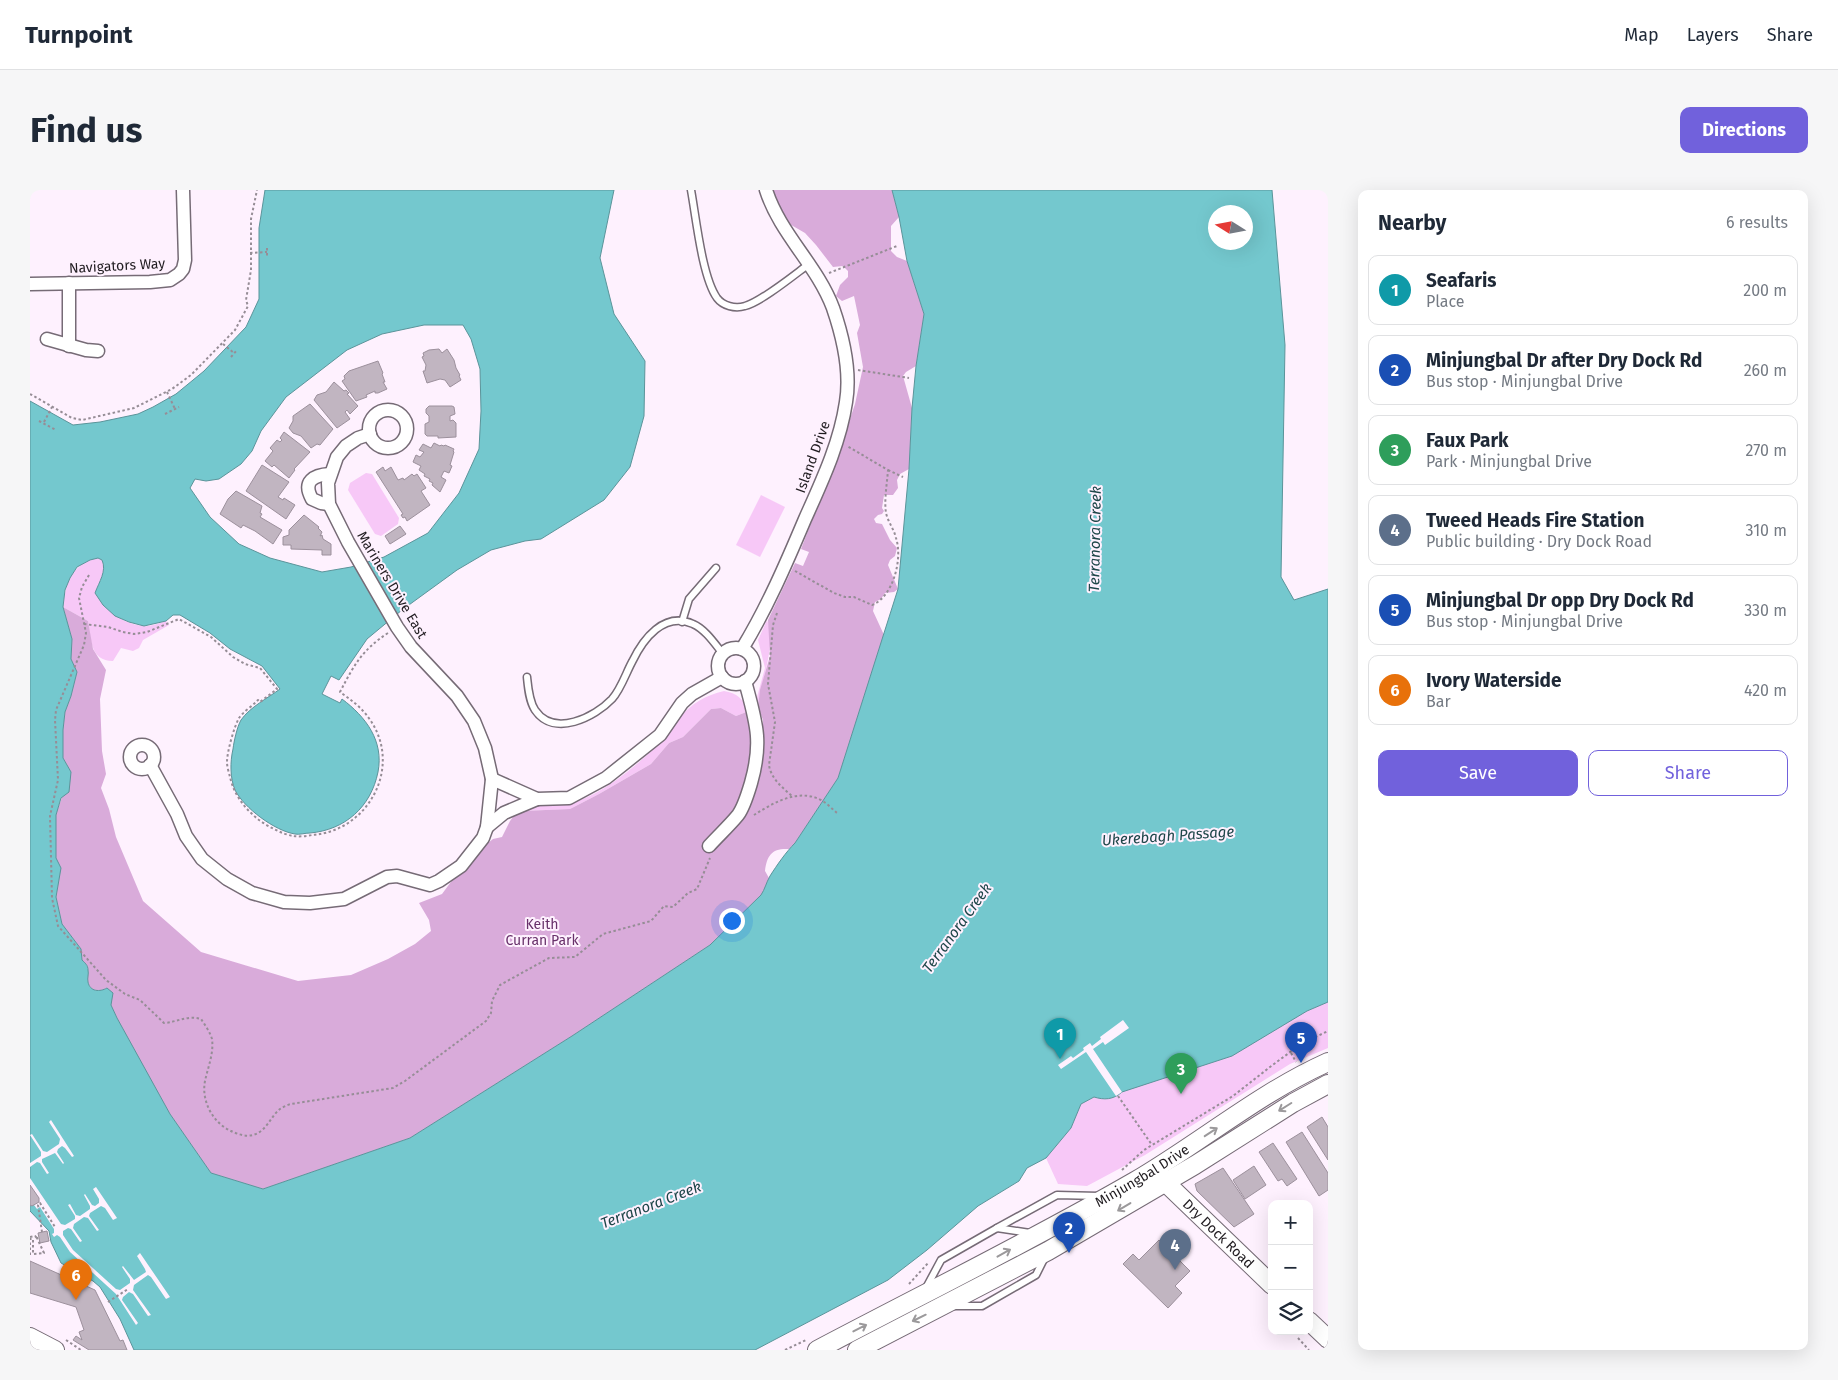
<!DOCTYPE html>
<html lang="en">
<head>
<meta charset="utf-8">
<style>
  :root { --surface:#fff; --page:#f6f6f7; --text:#1f2937; --muted:#747a83; --line:#e0e1e3; --accent:#7161dc }
  body { margin:0; font-family:"Fira Sans",sans-serif; background:var(--page); color:var(--text) }
  .controls { position:absolute; right:15px; bottom:15px; display:grid; overflow:hidden; border-radius:10px; box-shadow:0 5px 20px #0002 }
  .controls button { width:45px; height:45px; display:grid; place-items:center; padding:0; border:0; border-bottom:1px solid var(--line); background:var(--surface); color:var(--text); font:25px sans-serif }
  .compass { position:absolute; left:1178px; top:15px; width:45px; height:45px; border-radius:50%; background:var(--surface); box-shadow:0 5px 20px #0002; rotate:281deg }
  .you { position:absolute; left:701px; top:730px; width:18px; height:18px; margin:-12px; border:4px solid #fff; border-radius:50%; background:#1a73e8; box-shadow:0 0 0 8px #1a73e833 }
  .badge { display:grid; place-items:center; width:32px; height:32px; border-radius:50%; background:var(--accent); color:#fff; font-size:16px; font-weight:700 }
  .pin { position:absolute; translate:-50% -41px; filter:drop-shadow(0 1px 2px #0008) }
  .pin::after { content:''; position:absolute; top:26px; width:18px; height:15px; background:inherit; clip-path:polygon(0 0,100% 0,50% 100%) }
  .list { margin:0; padding:0; list-style:none }
  h2 { display:flex; justify-content:space-between; align-items:center; height:65px; margin:0; padding:0 20px; font-size:21px }
  h2 small { font-size:16px; font-weight:400; color:var(--muted) }
  .list li { display:grid; grid-template-columns:32px 1fr auto; gap:15px; align-items:center; box-sizing:border-box; height:70px; margin:0 10px 10px; padding:0 10px; border:1px solid var(--line); border-radius:10px }
  .list b { display:block; font-size:19px; white-space:nowrap }
  .list p { margin:0; font-size:16px; white-space:nowrap; color:var(--muted) }
  .list em { font-size:16px; font-style:normal; color:var(--muted) }
  .actions { display:flex; gap:10px; padding:15px 20px }
  .actions a { flex:1; padding:11px 0; border:1px solid var(--accent); border-radius:10px; text-align:center; font-size:18px; color:var(--accent) }
  .actions .main { background:var(--accent); color:#fff }
  .icon { flex:none; width:28px; height:28px; fill:none; stroke:currentColor; stroke-width:2; stroke-linecap:round; stroke-linejoin:round }
  .map { position:relative; flex:none; width:1298px; height:1160px; overflow:hidden; border-radius:10px }
  header { display:flex; align-items:center; gap:30px; box-sizing:border-box; height:70px; padding:0 25px; background:var(--surface); border-bottom:1px solid var(--line) }
  header strong { font-size:24px }
  nav { display:flex; gap:28px; margin-inline-start:auto; font-size:18px }
  .intro { display:flex; align-items:center; justify-content:space-between; box-sizing:border-box; height:120px; padding:0 30px }
  h1 { margin:0; font-size:35px }
  .button { padding:12px 22px; border-radius:10px; background:var(--accent); color:#fff; font-size:18px; font-weight:700 }
  main { display:flex; gap:30px; padding:0 30px }
  aside { flex:1; background:var(--surface); border-radius:10px; box-shadow:0 5px 20px #0002 }
  .map>svg:first-child { display:block }
  .green { fill:#f7c8f7 }
  .forest { fill:#d9abda }
  .water { fill:#74c8ce; stroke:#5b949a; fill-rule:evenodd }
  .pier { fill:#fef1fe }
  .building { fill:#c1b5c1; stroke:#9c909c }
  .lines { fill:none; stroke-linecap:round; stroke-linejoin:round }
  .lane-casing { stroke:#766b76; stroke-width:9 }
  .street-casing { stroke:#766b76; stroke-width:15 }
  .secondary-casing { stroke:#766b76; stroke-width:20 }
  .path { stroke:#968d96; stroke-width:2; stroke-dasharray:2.5 2.5; stroke-linecap:butt }
  .lane { stroke:#fff; stroke-width:6 }
  .street { stroke:#fff; stroke-width:12 }
  .secondary { stroke:#fff; stroke-width:18 }
  .oneway { stroke:#9b999b }
  .labels { text-anchor:middle; dominant-baseline:central; stroke-width:4; stroke-linejoin:round; paint-order:stroke }
  .street-label { font-size:14px; fill:#201c20; stroke:#fef1fe }
  .park-label { font-size:14px; fill:#68306a; stroke:#fef1fe }
  .water-label { font-size:15px; font-style:italic; fill:#1e4649; stroke:#fef1fe }
</style>
</head>
<body>
<header>
<strong>Turnpoint</strong>
<nav><a>Map</a><a>Layers</a><a>Share</a></nav>
</header>
<div class="intro"><h1>Find us</h1><a class="button">Directions</a></div>
<main>
<div class="map">
<svg width="1298" height="1160" viewBox="0 0 1298 1160">
  <rect width="100%" height="100%" fill="#fef1fe"/>
  <!-- green -->
  <g class="green">
    <polygon points="336,283 342,284 369,328 368,334 351,346 345,344 318,300 320,293"/>
    <polygon points="731,305 755,317 730,367 706,355"/>
    <path d="M67 368 72 370C77 381 69 392 65 403 76 420 91 433 113 436 120 437 129 433 136 431L139 435 113 450 109 458 103 461 91 458 83 471C60 471 61 449 58 431L33 417C36 392 41 375 67 368Z"/>
    <path d="M737 430C747 455 731 490 728 517L727 507 735 478 728 450Z"/>
    <path d="M694 501C707 503 713 509 719 521L706 526 691 518 681 519 653 547 639 553 621 574 569 604 540 619 492 621 497 616C511 615 525 616 539 613 569 608 612 572 633 549 639 543 643 535 649 528 661 514 676 505 694 501Z"/>
    <path d="M1298 812V858L1260 874 1115 965 1057 996 1028 994 1016 968 1041 938 1051 914 1064 907C1074 910 1084 910 1092 902Z"/>
  </g>
  <!-- forest -->
  <path class="forest" d="M741 0H862L869 27 861 36V61L867 67 877 71 894 124 886 176 876 182 873 186 882 218 879 279 870 284 867 290 868 298 863 305H854L852 318 854 321 852 324 848 325 844 329 846 333 852 334 860 350 867 358 865 366 860 370 858 375 868 399 864 402 855 403 851 409 845 412 843 421 854 445 808 588 765 653 759 659C742 658 737 665 735 681L739 688 736 697 731 705 680 755 542 846 380 948 233 999 181 983 140 924 113 876 87 828 81 815 77 798C70 802 60 802 58 792 57 788 59 784 58 780 58 775 55 773 52 770L51 759 32 734 26 707 28 693 26 668V624L41 582 33 568V540L35 522 41 506 47 482 41 469 42 449 33 417 58 431 63 459 76 480 70 509 72 561 76 584 71 598 79 619 86 647 113 711 171 762 268 791 321 785 358 769 385 754 401 741 399 730 389 713 412 704 438 669 463 649 472 647 480 631 489 619 492 621 540 619 569 604 621 574 639 553 653 547 681 519 691 518 706 526 719 521 733 542V530L728 517 730 500 740 466 738 430 765 373 773 376 779 362 771 359 811 256 825 214 833 177 827 143 830 135 824 106 812 111 806 106 810 95 818 87V81L813 76 803 77 786 55 775 43 756 32Z"/>
  <!-- water -->
  <path class="water" d="M235 0H584L570 68 584 124 615 171 614 226 600 277 574 310 511 349 495 351 461 360 427 380 372 420 337 449 309 490 301 486 292 504 310 513 312 509C336 527 354 551 348 582 341 617 315 640 280 643 275 643 269 645 265 644 245 641 214 618 205 600 200 588 200 572 203 559 204 551 207 537 211 530 220 517 238 508 250 499L232 476 200 459 180 443 150 425H143L136 431 114 436 99 432 85 426 73 415 65 403C69 392 77 381 72 370L68 368 60 370 47 377 40 388 35 400 33 417 42 449 41 469 47 482 41 506 35 522 33 540V568L41 582 39 602 31 608 26 625V668L31 678 26 707 32 734 51 759 52 770C55 773 58 775 58 780 59 784 57 788 58 792 60 802 70 802 77 798L83 803 81 815 87 828 140 924 181 983 233 999 380 948 542 846 680 755 731 705C735 699 736 693 740 686 747 675 756 662 765 653L808 588 868 399 879 279 882 218 886 176 894 124 877 71 869 27 862 0H1242L1255 155 1251 387 1264 410 1298 399V812L1277 821 1202 866 1092 902C1083 910 1074 910 1064 907L1051 914 1041 938 1016 968 997 978 989 991 948 1016 897 1060 858 1090 725 1160H104L90 1129 70 1097 63 1091 31 1073 21 1052 19 1041 0 1021V211L43 235 70 232 108 224 123 217 146 204 174 181 216 137 229 109V38ZM1186 22H1216V52H1186ZM394 135H433L441 149 450 179 451 221 449 259 429 303 398 343 354 367 321 377 292 382 240 368 209 354 180 327 160 298 165 289 176 291 189 289 211 274 222 261 231 241 256 207 317 160 352 144Z"/>
  <!-- pier -->
  <g class="pier">
    <polygon points="1093,830 1099,838 1075,855 1073,852 1063,859 1092,902 1086,906 1056,862 1031,879 1028,875 1041,866 1043,868 1054,860 1053,858 1060,853 1062,856 1071,849 1070,847"/>
    <polygon points="21,930 44,966 42,967 35,958 32,956 28,959 27,962 34,973 33,974 25,963 12,969 12,972 19,983 17,984 10,973 7,972 0,977 0,973 11,966 11,962 0,945 2,944 13,961 17,962 29,954 30,949 19,932"/>
    <polygon points="0,988 31,1034 35,1035 45,1029 45,1026 38,1015 40,1014 46,1025 50,1026 60,1019 60,1016 54,1005 55,1004 62,1015 65,1016 69,1013 69,1009 63,999 66,997 87,1028 83,1030 75,1018 71,1016 60,1023 59,1026 69,1040 67,1041 58,1028 54,1027 44,1034 43,1038 52,1051 50,1052 41,1039 38,1038 33,1041 33,1045 43,1060 86,1099 90,1100 100,1093 100,1089 92,1077 93,1076 104,1090 116,1082 115,1079 107,1066 110,1063 140,1107 136,1109 121,1087 118,1085 104,1095 103,1100 121,1125 118,1126 103,1104 99,1102 93,1107 92,1110 108,1133 106,1135 86,1104 40,1062 30,1047 27,1045 24,1047 22,1044 24,1043 24,1039 10,1017 7,1019 4,1015 0,1015"/>
  </g>
  <!-- building -->
  <g class="building">
    <polygon points="409,159 412,163 417,159 424,170 426,178 430,185 429,186 431,190 420,197 415,190 410,189 397,193 393,181 395,181 396,175 392,167 394,166 393,163 399,160"/>
    <polygon points="348,171 353,183 352,184 355,192 353,192 357,199 348,203 345,203 345,201 336,205 337,207 326,211 312,191 315,189 314,186 319,181"/>
    <polygon points="304,192 314,201 316,200 319,203 317,204 328,216 320,224 317,220 315,222 320,229 307,238 284,210 287,205 296,202"/>
    <polygon points="280,214 303,239 290,255 287,254 281,258 271,246 263,243 259,238 263,231 263,226"/>
    <polygon points="399,216 422,216 424,217 425,224 420,226 420,231 423,230 426,233 426,247 408,248 408,246 397,246 395,244 395,234 399,232 399,226 396,223 396,219"/>
    <polygon points="254,242 280,262 264,279 265,280 259,288 244,275 242,277 235,271 243,261 240,258 247,250 250,252 252,250 250,248"/>
    <polygon points="404,253 410,256 411,255 414,256 415,255 424,259 423,261 424,262 420,275 422,276 419,283 414,281 411,287 416,290 410,302 402,295 403,293 399,291 400,289 394,286 395,284 389,280 391,276 383,272 386,265 390,267 394,262 389,260 393,254 401,258"/>
    <polygon points="232,275 259,292 248,307 253,310 254,308 265,315 256,329 216,301"/>
    <polygon points="353,277 355,281 361,277 368,290 373,288 374,290 382,284 384,286 387,284 396,298 391,301 400,315 377,331 375,327 373,328 371,325 373,324 346,282"/>
    <polygon points="206,301 232,316 230,323 232,324 230,327 252,340 243,354 225,341 213,335 211,338 190,324 198,309"/>
    <polygon points="274,325 289,337 288,338 292,342 290,346 292,345 293,349 301,354 301,365 292,365 292,360 261,359 261,355 253,355 253,347 259,345 259,340"/>
    <polygon points="370,336 376,344 360,354 355,346"/>
    <polygon points="1292,927 1298,937 1298,970 1277,937"/>
    <polygon points="1272,942 1298,983 1298,1000 1289,1006 1256,952"/>
    <polygon points="1243,953 1267,989 1257,996 1252,989 1248,991 1229,962"/>
    <polygon points="1224,976 1236,995 1215,1009 1203,990"/>
    <polygon points="1193,978 1224,1024 1204,1037 1167,1001 1165,994"/>
    <polygon points="0,995 9,1008 9,1012 2,1016 0,1015"/>
    <polygon points="17,1041 19,1051 10,1053 8,1043"/>
    <polygon points="1129,1050 1160,1081 1145,1096 1152,1103 1138,1118 1093,1074 1103,1064 1109,1070"/>
    <polygon points="0,1071 65,1100 90,1151 93,1150 97,1160 59,1160 43,1150 46,1146 52,1150 49,1142 54,1140 46,1117 0,1103"/>
  </g>
  <g class="lines">
    <defs>
      <g id="lane">
        <path d="M661 0C666 27 672 87 687 108 693 116 705 119 715 116 731 112 764 85 779 74"/>
        <polyline points="652,432 659,409 686,378"/>
        <path d="M497 487C498 497 499 511 505 520 524 548 565 527 582 509 591 499 596 483 602 472 613 449 634 421 663 434 675 439 685 454 693 464"/>
        <polyline points="967,1038 1027,1005 1069,1006"/>
        <polyline points="896,1098 911,1070 967,1038 1000,1043"/>
        <polyline points="922,1116 952,1116 1006,1085 1015,1067"/>
      </g>
      <g id="street">
        <polyline points="39,93 39,156"/>
        <polyline points="0,94 120,92 140,90 149,84 153,79 155,70 153,0"/>
        <polyline points="17,149 56,160 68,161"/>
        <circle cx="358" cy="239" r="19"/>
        <path d="M299 314 291 313 282 309C272 291 284 285 300 284"/>
        <circle cx="706" cy="476" r="18"/>
        <path d="M712 459C737 418 756 374 775 329 792 291 810 253 816 212 821 182 813 147 803 118 787 75 750 44 736 0"/>
        <circle cx="112" cy="567" r="12"/>
        <polyline points="120,575 147,624 156,646 172,669 197,689 222,703 254,712 280,713 314,709 357,687 367,686 400,695 409,691 431,676 453,648 457,637 462,589 455,558 444,531 427,506 381,457 367,437 318,352 299,314 298,293 307,267 316,256 328,248 340,244"/>
        <polyline points="462,589 507,609 539,608 576,588 630,545 652,513 662,504 692,487"/>
        <polyline points="457,637 474,623 507,609"/>
        <path d="M679 656C688 646 699 636 708 625 714 617 718 603 721 593 733 551 726 532 715 491"/>
      </g>
      <g id="secondary">
        <path id="s1" d="M1129 983 1135 992 1242 1095"/>
        <polyline points="1279,1131 1298,1149"/>
        <polyline points="0,1147 25,1160"/>
        <path id="s2" d="M787 1160C893 1104 1001 1051 1105 991 1170 953 1229 903 1298 872"/>
        <polyline points="827,1160 1018,1061 1165,975 1263,913 1298,894"/>
      </g>
    </defs>
    <!-- lane casing -->
    <use href="#lane" class="lane-casing"/>
    <!-- street casing -->
    <use href="#street" class="street-casing"/>
    <!-- secondary casing -->
    <use href="#secondary" class="secondary-casing"/>
    <!-- path -->
    <g class="path">
      <polyline points="237,58 237,67"/>
      <polyline points="220,63 237,62"/>
      <polyline points="799,83 867,56"/>
      <polyline points="193,154 204,163"/>
      <polyline points="201,167 207,160"/>
      <polyline points="828,180 879,188"/>
      <polyline points="137,202 145,219"/>
      <polyline points="0,204 42,228 52,230 104,218 142,199 161,185 205,140 218,116 216,110 221,80 221,29 227,0"/>
      <polyline points="135,224 149,217"/>
      <polyline points="9,231 26,240"/>
      <polyline points="14,232 22,217"/>
      <polyline points="858,280 873,287"/>
      <path d="M765 381 804 403 815 407H824L842 415C863 407 873 369 866 348 864 339 858 332 856 323 854 310 857 294 858 280L817 256"/>
      <path d="M59 385 52 397 49 408 56 443 54 455 26 520 25 530 28 590 20 626 22 708 28 736 76 790 95 804 110 810 134 833C148 832 156 825 171 829 175 835 180 842 182 849 184 863 178 877 175 891 171 911 183 933 201 941 207 944 216 947 223 945 237 941 240 927 250 919 253 917 257 915 261 914L363 898 375 891 456 831 461 823 462 811 470 795 519 768 545 767 573 744 621 731 634 716 643 717 658 703 667 699 680 668"/>
      <path d="M747 423 743 435 738 494 745 532 739 575C741 589 753 598 763 607"/>
      <path d="M54 434 78 437 93 442 104 444 117 442 149 429 181 447 203 467 215 474 230 478 247 499 230 512 228 510 226 512C221 517 213 522 209 528 204 537 197 562 197 572 197 577 199 583 200 587 204 605 215 619 229 630 239 637 252 644 263 646 269 647 277 646 282 645 340 641 374 574 338 527 331 517 321 510 310 502 324 475 332 460 358 443"/>
      <path d="M724 625C743 613 768 598 791 610 797 613 802 619 807 623"/>
      <polyline points="1261,863 1266,872"/>
      <polyline points="1088,906 1122,955"/>
      <polyline points="1092,980 1114,960 1203,906 1240,877 1271,854 1298,841"/>
      <polyline points="12,1042 8,1015 10,1013 25,1037"/>
      <polyline points="0,1047 5,1046 7,1048"/>
      <polyline points="0,1065 0,1049 3,1049 3,1064 14,1063 7,1048 9,1048"/>
      <polyline points="879,1094 899,1072"/>
      <polyline points="78,1112 98,1099"/>
      <polyline points="1268,1148 1279,1160"/>
      <polyline points="36,1150 51,1160"/>
      <polyline points="755,1160 776,1150"/>
    </g>
    <!-- lane -->
    <use href="#lane" class="lane"/>
    <!-- street -->
    <use href="#street" class="street"/>
    <!-- secondary -->
    <use href="#secondary" class="secondary"/>
  </g>
  <!-- one-way arrows -->
  <defs><path id="oneway-shaft" d="M-6 0H5M1.5-3L5.5 0L1.5 3" fill="none" stroke-width="1.6" stroke-linecap="round" stroke-linejoin="round" transform="scale(1.25)"/></defs>
  <g class="oneway">
    <use href="#oneway-shaft" transform="translate(1255 917) rotate(148)"/>
    <use href="#oneway-shaft" transform="translate(1181 942) rotate(-33)"/>
    <use href="#oneway-shaft" transform="translate(1094 1017) rotate(149)"/>
    <use href="#oneway-shaft" transform="translate(974 1063) rotate(-29)"/>
    <use href="#oneway-shaft" transform="translate(889 1128) rotate(154)"/>
    <use href="#oneway-shaft" transform="translate(830 1138) rotate(-27)"/>
  </g>
  <g class="labels">
    <!-- street labels -->
    <g class="street-label">
      <text transform="translate(87 76) rotate(-3)">Navigators Way</text>
      <text transform="translate(783 267) rotate(-70)">Island Drive</text>
      <text transform="translate(362 395) rotate(59)">Mariners Drive East</text>
      <text stroke="none"><textPath href="#s2" startOffset="369">Minjungbal Drive</textPath></text>
      <text stroke="none"><textPath href="#s1" startOffset="85">Dry Dock Road</textPath></text>
    </g>
    <!-- park labels -->
    <g class="park-label">
      <text x="512" y="734">Keith<tspan x="512" dy="16">Curran Park</tspan></text>
    </g>
    <!-- water labels -->
    <g class="water-label">
      <text transform="translate(1065 349) rotate(-89)">Terranora Creek</text>
      <text transform="translate(1138 646) rotate(-4)">Ukerebagh Passage</text>
      <text transform="translate(927 738) rotate(-54)">Terranora Creek</text>
      <text transform="translate(621 1015) rotate(-21)">Terranora Creek</text>
    </g>
  </g>
</svg>
<div class="controls">
<button>+</button>
<button>−</button>
<button><svg class="icon" aria-label="layers" viewBox="0 0 24 24"><path d="M12 4l9 5-9 5-9-5zM3 14l9 5 9-5"/></svg></button>
</div>
<svg class="compass" viewBox="-18 -18 36 36"><path d="M0-13l5 13h-10z" fill="#e53935"/><path d="M0 13l5-13h-10z" fill="#747a83"/></svg>
<div class="you"></div>
<div class="pin badge" style="left:1030px;top:869px;background:#0f9aa8">1</div>
<div class="pin badge" style="left:1039px;top:1063px;background:#1a4fb4">2</div>
<div class="pin badge" style="left:1151px;top:904px;background:#2e9e5b">3</div>
<div class="pin badge" style="left:1145px;top:1080px;background:#5c6f8a">4</div>
<div class="pin badge" style="left:1271px;top:873px;background:#1a4fb4">5</div>
<div class="pin badge" style="left:46px;top:1110px;background:#e8710a">6</div>
</div>
<aside>
<h2>Nearby<small>6 results</small></h2>
<ul class="list">
<li><span class="badge" style="background:#0f9aa8">1</span><div><b>Seafaris</b><p>Place</p></div><em>200 m</em></li>
<li><span class="badge" style="background:#1a4fb4">2</span><div><b>Minjungbal Dr after Dry Dock Rd</b><p>Bus stop · Minjungbal Drive</p></div><em>260 m</em></li>
<li><span class="badge" style="background:#2e9e5b">3</span><div><b>Faux Park</b><p>Park · Minjungbal Drive</p></div><em>270 m</em></li>
<li><span class="badge" style="background:#5c6f8a">4</span><div><b>Tweed Heads Fire Station</b><p>Public building · Dry Dock Road</p></div><em>310 m</em></li>
<li><span class="badge" style="background:#1a4fb4">5</span><div><b>Minjungbal Dr opp Dry Dock Rd</b><p>Bus stop · Minjungbal Drive</p></div><em>330 m</em></li>
<li><span class="badge" style="background:#e8710a">6</span><div><b>Ivory Waterside</b><p>Bar</p></div><em>420 m</em></li>
</ul>
<div class="actions"><a class="main">Save</a><a>Share</a></div>
</aside>
</main>
</body>
</html>
